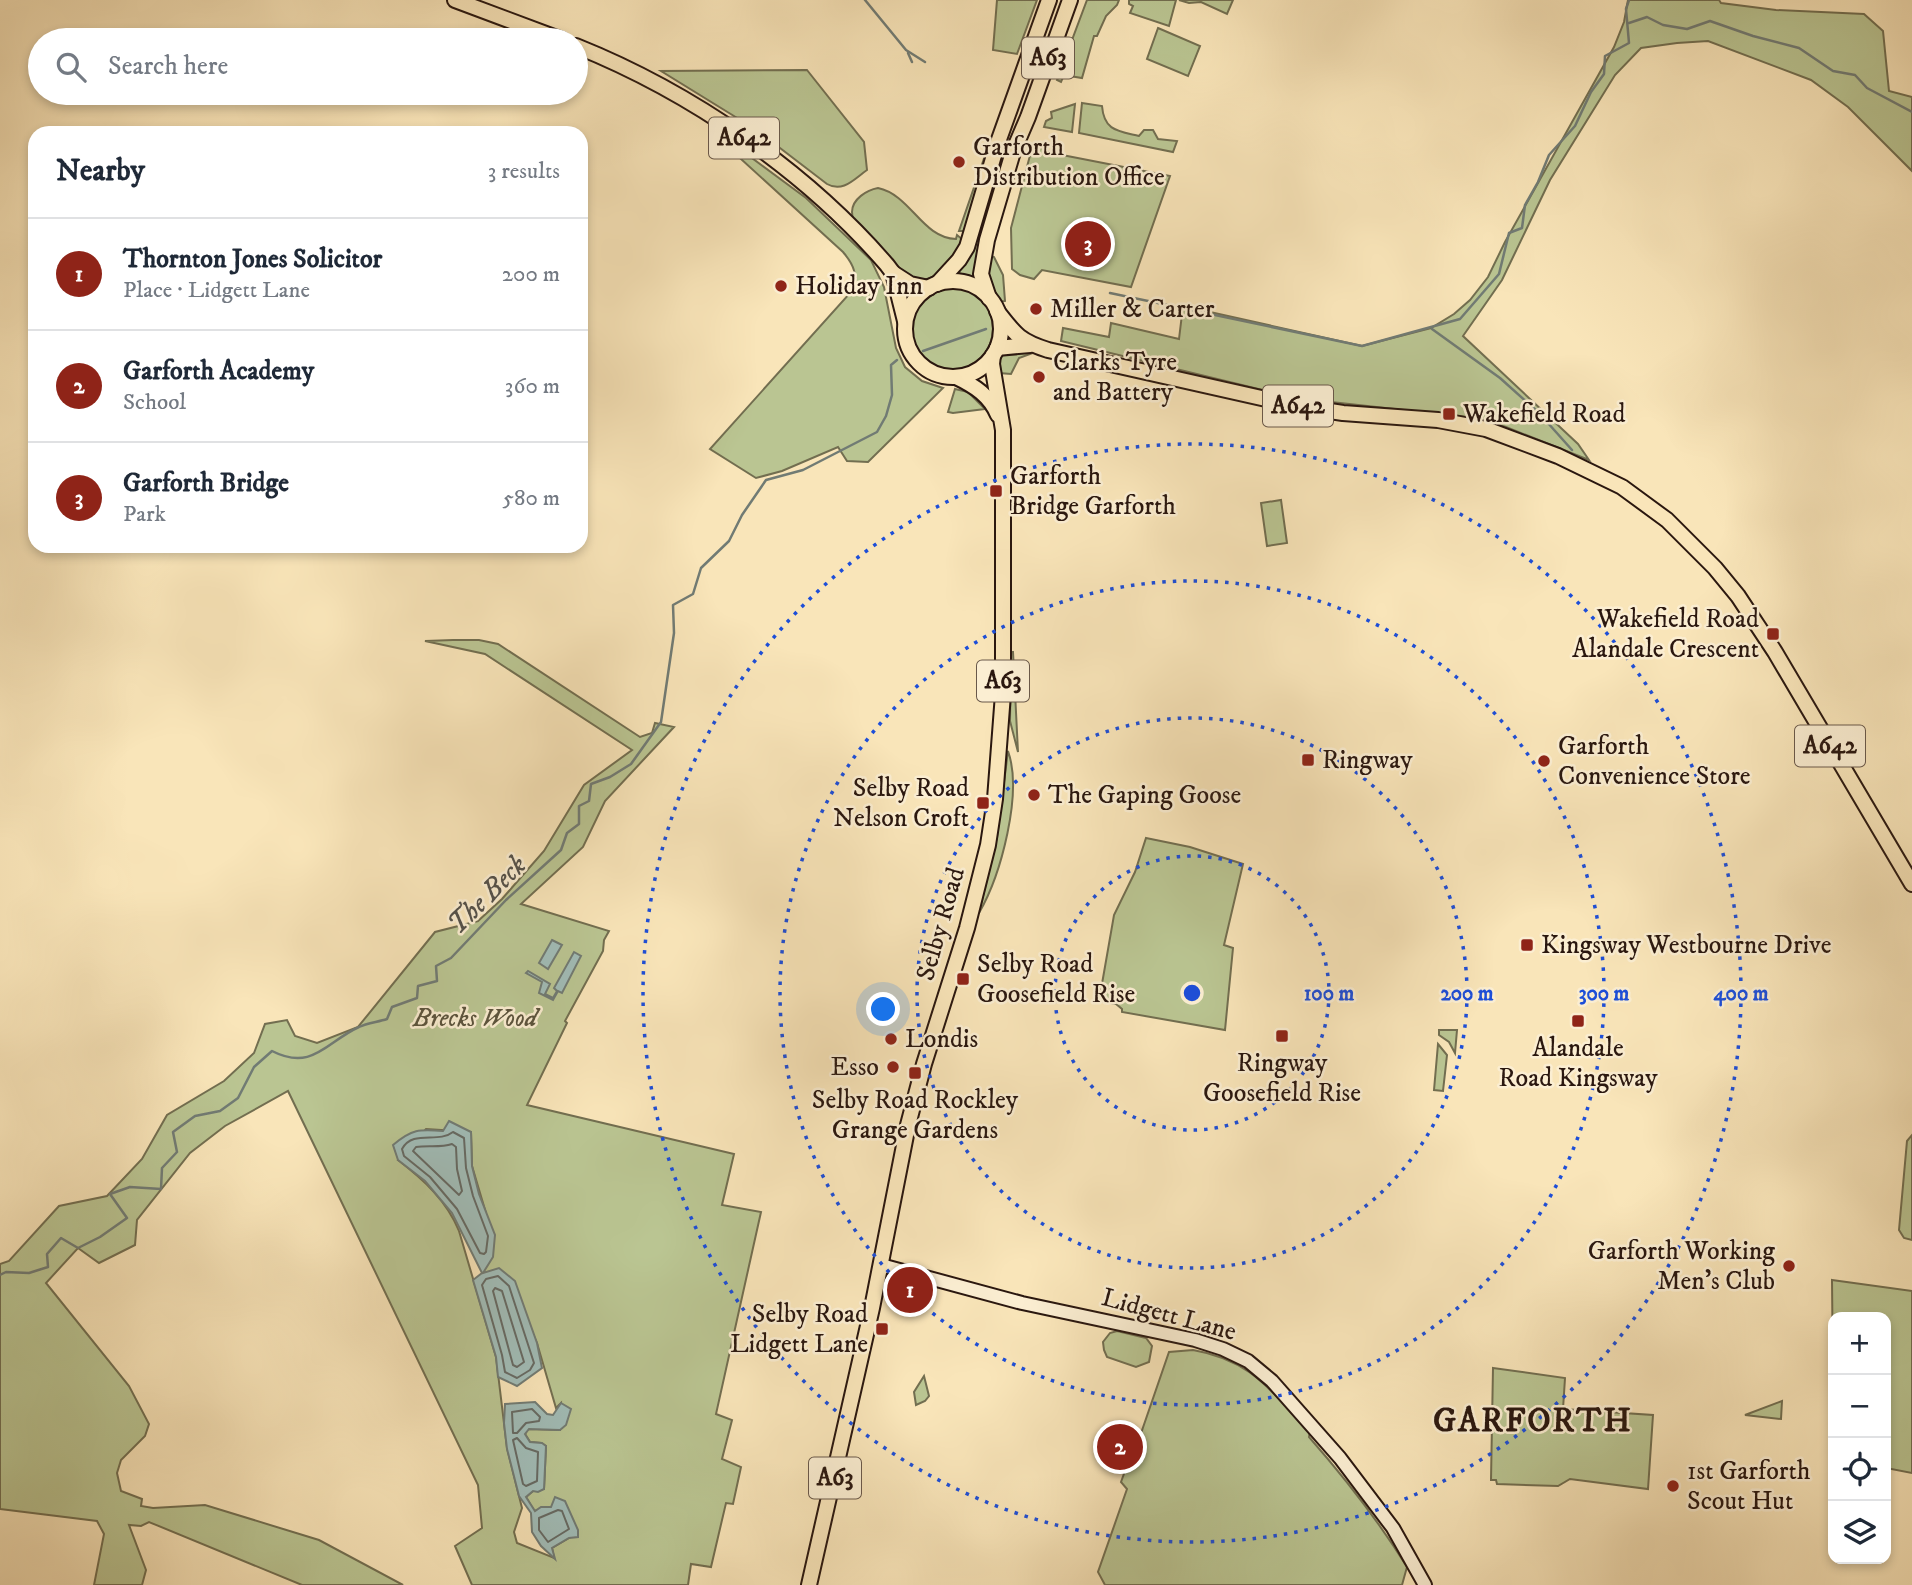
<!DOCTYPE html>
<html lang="en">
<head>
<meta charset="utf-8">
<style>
  :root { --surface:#fff; --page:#f6f6f7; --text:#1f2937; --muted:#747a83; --line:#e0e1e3; --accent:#8f2418 }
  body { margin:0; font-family:"IM FELL DW Pica",serif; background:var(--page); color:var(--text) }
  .controls { position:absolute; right:21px; bottom:21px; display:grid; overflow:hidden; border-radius:14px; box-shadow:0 4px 10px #0003 }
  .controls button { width:63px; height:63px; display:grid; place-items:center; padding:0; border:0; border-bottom:2px solid var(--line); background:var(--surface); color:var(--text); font:35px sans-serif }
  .you { position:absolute; left:884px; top:1010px; width:24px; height:24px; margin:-18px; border:5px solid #fff; border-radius:50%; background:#1a73e8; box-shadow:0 0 0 10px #1a73e833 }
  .badge { display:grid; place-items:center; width:46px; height:46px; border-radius:50%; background:var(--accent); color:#fff; font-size:23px; font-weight:700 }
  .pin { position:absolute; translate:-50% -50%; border:4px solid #fff; box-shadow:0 2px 7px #0006 }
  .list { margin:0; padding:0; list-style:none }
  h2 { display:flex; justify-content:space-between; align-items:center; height:91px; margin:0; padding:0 28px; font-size:30px }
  h2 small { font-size:23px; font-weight:400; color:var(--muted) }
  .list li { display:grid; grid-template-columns:46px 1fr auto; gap:21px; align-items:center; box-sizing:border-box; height:112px; padding:0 28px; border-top:2px solid var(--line) }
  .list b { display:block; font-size:26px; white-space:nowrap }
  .list p { margin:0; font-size:23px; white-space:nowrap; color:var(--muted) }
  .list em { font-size:23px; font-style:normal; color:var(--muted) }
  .icon { flex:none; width:38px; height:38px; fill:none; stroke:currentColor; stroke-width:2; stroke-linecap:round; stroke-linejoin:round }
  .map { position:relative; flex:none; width:1912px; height:1585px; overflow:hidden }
  .search { position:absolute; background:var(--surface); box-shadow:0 4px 10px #0003; left:28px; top:28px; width:560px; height:77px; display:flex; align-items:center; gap:18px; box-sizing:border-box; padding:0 24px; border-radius:38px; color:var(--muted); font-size:26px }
  .panel { position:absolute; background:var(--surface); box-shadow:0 4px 10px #0003; left:28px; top:126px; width:560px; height:427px; border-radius:21px }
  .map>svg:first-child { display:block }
  .green { fill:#bac592; stroke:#726e50; stroke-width:2; fill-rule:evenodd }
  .water { fill:#a1bdb8; stroke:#717b74; stroke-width:2 }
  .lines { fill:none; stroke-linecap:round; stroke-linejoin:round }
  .shore { stroke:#666a64; stroke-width:2 }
  .stream { stroke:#717b74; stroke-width:2.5 }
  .secondary-casing { stroke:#2a170f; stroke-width:16 }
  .primary-casing { stroke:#2a170f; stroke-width:18 }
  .trunk-casing { stroke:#2a170f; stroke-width:18 }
  .secondary { stroke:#fbeed2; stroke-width:12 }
  .primary { stroke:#f9e5b9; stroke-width:14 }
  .trunk { stroke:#f9e5b9; stroke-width:14 }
  .ring { fill:none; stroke:#1d4ed8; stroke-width:3.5; stroke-dasharray:3.5 7 }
  .poi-dot { fill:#8f2418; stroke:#fbeed2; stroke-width:2.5 }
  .labels { text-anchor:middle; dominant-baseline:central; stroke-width:5; stroke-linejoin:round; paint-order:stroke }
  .shield { fill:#fbeed2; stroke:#69584a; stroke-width:2 }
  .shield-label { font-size:24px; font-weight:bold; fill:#2a170f }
  .poi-label { font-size:26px; fill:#2a170f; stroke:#fbeed2; text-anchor:start }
  .street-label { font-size:26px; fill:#2a170f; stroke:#fbeed2 }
  .park-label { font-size:26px; font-style:italic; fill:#5c543d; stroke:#fbeed2 }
  .water-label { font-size:28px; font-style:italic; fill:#54514a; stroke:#fbeed2 }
  .district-label { font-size:33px; font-weight:bold; letter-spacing:2px; fill:#2a170f; stroke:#fbeed2 }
  .centre { fill:#1d4ed8; stroke:#fbeed2; stroke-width:3.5 }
  .ring-label { font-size:21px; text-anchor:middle; font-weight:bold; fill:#1d4ed8; stroke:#fbeed2; stroke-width:5; stroke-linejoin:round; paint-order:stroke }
</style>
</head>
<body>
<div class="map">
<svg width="1912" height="1585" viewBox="0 0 1912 1585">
  <rect width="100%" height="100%" fill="#f9e5b9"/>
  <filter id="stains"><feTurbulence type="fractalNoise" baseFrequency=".00286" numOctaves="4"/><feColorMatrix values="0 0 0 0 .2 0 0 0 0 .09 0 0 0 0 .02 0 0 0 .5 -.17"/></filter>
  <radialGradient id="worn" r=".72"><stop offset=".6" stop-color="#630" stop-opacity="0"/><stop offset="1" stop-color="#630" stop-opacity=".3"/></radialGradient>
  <!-- green -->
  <g class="green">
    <polygon points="997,0 1037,0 1017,54 993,50"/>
    <polygon points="1087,0 1119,0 1117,5 1106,16 1097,36 1094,36 1082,78 1064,75 1061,82 1057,80"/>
    <polygon points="1129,0 1176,0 1169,26 1130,13 1133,6 1129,4"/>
    <polygon points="1179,0 1233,0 1227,14 1201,2 1189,3"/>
    <polygon points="1628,0 1719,0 1721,3 1776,10 1864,14 1883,31 1889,91 1912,97 1912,171 1848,107 1811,80 1708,41 1677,43 1641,48 1615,75 1550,180 1502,280 1463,336 1578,444 1589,460 1506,427 1476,418 1295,398 1061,341 1063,328 1109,337 1111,323 1179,339 1183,306 1362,346 1431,328 1454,314 1470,300 1488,277 1505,242 1614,47 1624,22"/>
    <polygon points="1158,28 1200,46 1188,76 1147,59"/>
    <path d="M807 70 864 142 867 170C854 179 843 193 827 184L755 129 661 71Z"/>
    <path d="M1082 103 1102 106C1104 131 1118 131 1139 136L1144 130H1153L1158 139 1177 141 1173 152 1079 133Z"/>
    <polygon points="1075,104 1072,132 1044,127 1046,121 1052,118 1051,112"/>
    <path d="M724 141H729L806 198 871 260 884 287 896 348 905 367 922 381 943 388 868 462 847 461 838 447 782 471 756 478 710 449 851 292C859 276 854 265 843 252L730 149 726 153 721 146Z"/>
    <polygon points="1033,144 1052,153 1170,176 1131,287 1042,270 1034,279 1020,275 1012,269 1011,228"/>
    <polygon points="988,147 990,148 966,231 959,231"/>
    <path d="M878 188C911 195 922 238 956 239L957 235 963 240C957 256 936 285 915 279 900 275 888 258 877 247 868 238 852 227 852 212 852 199 867 190 878 188Z"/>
    <polygon points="976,238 981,239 974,279 956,272"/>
    <polygon points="991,256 994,257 1003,275 1005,301 999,302 988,281 989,257"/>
    <circle cx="951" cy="328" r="42"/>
    <polygon points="1019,350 1030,354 1019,358 1011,374 999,373 999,356"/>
    <polygon points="955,389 968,392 985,409 953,413 948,412"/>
    <polygon points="1281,500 1287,543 1267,546 1261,503"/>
    <path d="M453 640H479L498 644 640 737 652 733 655 723 674 727 605 801 583 847 521 904 609 931 604 940 603 951 565 1021 567 1023 527 1105 734 1154 722 1205 761 1212 716 1414 732 1420 722 1459 741 1467 733 1504 726 1503 711 1567 691 1564 688 1585H472L455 1546 482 1528 478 1485 288 1091 225 1126 190 1153 137 1220 135 1245 99 1263 78 1248 46 1283 129 1386 149 1424 145 1436 121 1460 117 1473 121 1491 142 1499 141 1506 153 1508 205 1505 319 1540 403 1585H302L149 1522 141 1526 129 1525 146 1570 142 1585H94L104 1534 97 1521 0 1509V1264L9 1261 59 1206 107 1196 142 1159 167 1115 224 1081 254 1053 265 1024 287 1020 295 1036 317 1043 358 1027 435 932 478 921 502 899 544 851 584 785 632 750 485 654 425 641ZM426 1129 471 1132 472 1166 486 1213 482 1274 525 1316 537 1343 556 1408 561 1403 560 1430 528 1429 525 1434 530 1442 541 1443 546 1446 544 1489 533 1491 526 1497 534 1511 551 1507 569 1538 552 1548 554 1558 517 1543 514 1532 522 1508 507 1448 496 1357 459 1231C447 1201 424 1180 398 1160Z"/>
    <polygon points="1011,652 1013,652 1018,752 1010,721"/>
    <path d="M1008 751C1023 793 1001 875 979 913L997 837Z"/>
    <polygon points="1146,838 1190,847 1243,864 1224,945 1233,948 1225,1030 1122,1012 1122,1009 1116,1004 1099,1001 1114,915 1135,872"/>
    <polygon points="1439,1030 1457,1030 1455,1053 1449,1042 1439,1035"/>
    <polygon points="1438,1044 1447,1055 1443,1091 1434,1090"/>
    <polygon points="1912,1135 1912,1240 1904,1238 1899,1230 1907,1141"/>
    <polygon points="1832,1280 1912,1291 1912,1473 1886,1468 1886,1317 1833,1317 1833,1381"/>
    <polygon points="1117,1331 1146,1338 1152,1346 1149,1362 1136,1367 1107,1357 1104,1350 1103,1342 1110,1333"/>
    <path d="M1193 1350C1252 1360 1271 1392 1310 1431L1309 1437C1345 1478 1378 1520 1407 1567L1402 1585H1105L1098 1572 1127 1489 1121 1482 1125 1471H1128L1169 1352Z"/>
    <polygon points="1493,1368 1565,1378 1563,1409 1653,1415 1648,1489 1570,1479 1558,1486 1497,1484 1496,1480 1491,1480"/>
    <polygon points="924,1376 929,1396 925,1401 916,1405 914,1392"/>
    <polygon points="1782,1401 1781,1419 1745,1415"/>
  </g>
  <!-- water -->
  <g class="water">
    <polygon points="552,940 562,945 548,969 539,963"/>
    <polygon points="574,952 581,956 562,993 558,991 553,1000 539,993 542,982 526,973 528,971 550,984 545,994 553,998 557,991 554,988"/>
    <path d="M449 1121 471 1132 472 1166 479 1194 495 1235 493 1257 483 1273 499 1268 515 1281 537 1343 542 1368 517 1386 498 1377 496 1357 473 1280 482 1273 452 1213 425 1181 398 1160 393 1145C412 1129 419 1129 443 1131Z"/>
    <polygon points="535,1402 547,1414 553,1415 561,1403 571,1409 566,1425 560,1430 529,1429 525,1434 530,1442 542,1443 546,1446 544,1489 538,1492 533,1491 526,1497 535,1511 541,1507 551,1507 555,1497 565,1501 578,1530 578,1537 569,1538 552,1548 555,1559 541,1546 532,1532 531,1513 519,1496 507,1449 504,1423 505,1404"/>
  </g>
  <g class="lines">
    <!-- shore -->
    <g class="shore">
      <path d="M453 1132 464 1138 466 1168 473 1196 488 1236 486 1252 484 1254 480 1253 457 1209 430 1177 404 1156 402 1149C413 1129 438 1144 453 1132Z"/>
      <path d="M452 1144 456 1147 457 1169 462 1191 459 1195 413 1151 416 1147C428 1145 440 1148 452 1144Z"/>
      <polygon points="498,1276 509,1286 534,1363 530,1370 517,1378 505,1372 502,1355 482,1285 486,1279"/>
      <polygon points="495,1288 502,1291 524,1362 517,1367 513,1365 493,1291"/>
      <polygon points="532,1409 540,1417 539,1421 526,1423 517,1433 513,1433 512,1412"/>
      <polygon points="517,1438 526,1448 538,1452 537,1481 526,1486 523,1484 513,1440"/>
      <polygon points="558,1510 562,1511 569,1529 548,1542 539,1530 539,1518"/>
    </g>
    <!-- stream -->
    <g class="stream">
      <polyline points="865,0 906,50 925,62"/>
      <polyline points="1629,23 1647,17 1663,25 1687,29 1710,21 1753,36 1799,48 1833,71 1855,75 1867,88 1912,112"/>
      <polyline points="908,53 912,62"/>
      <polyline points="1110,293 1362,346 1460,319 1499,274 1509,233 1522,228 1525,205 1538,182 1549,155 1575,126 1591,92 1604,74 1605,56 1629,43 1626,9 1629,0"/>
      <polyline points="1432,329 1500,378 1539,413 1572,450"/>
      <polyline points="923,351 986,329"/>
      <path d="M0 1275 6 1272 29 1273 48 1267 47 1254 61 1238 78 1248 100 1237 127 1218 110 1194 130 1187 161 1189 162 1168 177 1152 173 1132 195 1116 220 1111 238 1098 254 1067 272 1051C313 1072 327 1041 359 1027 367 1023 378 1022 387 1019L392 1007 417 998 418 986 437 981 436 966 451 958 506 900 561 850 567 833 579 824V806L589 801 591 784 610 777 631 764 661 722 674 633 673 605 693 594 701 568 729 541 742 515 766 480 803 470 877 432 886 416 892 395 891 365 897 360"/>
    </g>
    <defs>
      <polyline id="secondary" points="881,1265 1022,1303 1195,1340 1223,1349 1248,1361 1272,1381 1340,1458 1393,1528 1425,1585"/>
      <g id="primary">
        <polyline points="455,0 562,40"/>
        <path d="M576 46C691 92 806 171 887 265L893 273 905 321"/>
        <polyline points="893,273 910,284 929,288"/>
        <path d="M997 311C1015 334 1019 341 1048 350L1297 406 1343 413 1438 420 1486 429 1558 456 1622 487 1667 520 1715 568 1738 596 1775 652 1912 884"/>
        <polyline points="997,348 1030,345"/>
      </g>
      <g id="trunk">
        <circle cx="953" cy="329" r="48"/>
        <polyline points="937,284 959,260 967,247 997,145 1049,0"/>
        <polyline points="989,298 981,274 987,240 1013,152 1028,117 1070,0"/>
        <path d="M956 377C975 386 990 396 998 415"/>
        <polyline points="809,1585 872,1308 908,1125 924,1064 967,928 988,845 995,799 1003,694 1003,430 992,364 993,355"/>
      </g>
    </defs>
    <!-- secondary casing -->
    <use href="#secondary" class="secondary-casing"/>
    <!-- primary casing -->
    <use href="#primary" class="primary-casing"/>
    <!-- trunk casing -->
    <use href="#trunk" class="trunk-casing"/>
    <!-- secondary -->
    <use href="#secondary" class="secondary"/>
    <!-- primary -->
    <use href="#primary" class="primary"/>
    <!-- trunk -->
    <use href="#trunk" class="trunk"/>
  </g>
  <!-- distance rings -->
  <g class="ring">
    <circle cx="1192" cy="993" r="137"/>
    <circle cx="1192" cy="993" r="275"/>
    <circle cx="1192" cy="993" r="412"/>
    <circle cx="1192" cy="993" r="549"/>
  </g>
  <!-- markers -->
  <g class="poi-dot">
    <circle cx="959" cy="162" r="7"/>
    <circle cx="781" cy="286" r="7"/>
    <circle cx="1036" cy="309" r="7"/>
    <circle cx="1039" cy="377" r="7"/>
    <rect x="1442" y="407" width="14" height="14" rx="3.5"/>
    <rect x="989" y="484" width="14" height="14" rx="3.5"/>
    <rect x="1766" y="627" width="14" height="14" rx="3.5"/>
    <rect x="1301" y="753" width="14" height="14" rx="3.5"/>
    <circle cx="1544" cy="761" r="7"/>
    <circle cx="1034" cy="795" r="7"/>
    <rect x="976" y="796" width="14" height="14" rx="3.5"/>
    <rect x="1520" y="938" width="14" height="14" rx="3.5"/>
    <rect x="956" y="972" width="14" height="14" rx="3.5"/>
    <rect x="1571" y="1014" width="14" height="14" rx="3.5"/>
    <rect x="1275" y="1029" width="14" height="14" rx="3.5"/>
    <circle cx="891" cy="1039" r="7"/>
    <circle cx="893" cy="1067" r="7"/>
    <rect x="908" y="1066" width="14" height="14" rx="3.5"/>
    <circle cx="1789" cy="1266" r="7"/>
    <rect x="875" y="1322" width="14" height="14" rx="3.5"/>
    <circle cx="1673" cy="1486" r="7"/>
  </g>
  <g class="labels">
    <!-- shield labels -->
    <g class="shield">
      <rect x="1022" y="37.5" width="52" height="41" rx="5"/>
      <rect x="709" y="117.5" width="70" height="41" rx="5"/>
      <rect x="1263" y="385.5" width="70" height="41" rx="5"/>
      <rect x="977" y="660.5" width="52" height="41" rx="5"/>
      <rect x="1795" y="725.5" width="70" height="41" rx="5"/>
      <rect x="809" y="1457.5" width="52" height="41" rx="5"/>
    </g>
    <g class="shield-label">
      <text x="1048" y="58">A63</text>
      <text x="744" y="138">A642</text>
      <text x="1298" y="406">A642</text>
      <text x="1003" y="681">A63</text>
      <text x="1830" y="746">A642</text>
      <text x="835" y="1478">A63</text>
    </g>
    <!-- poi labels -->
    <g class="poi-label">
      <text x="973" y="147">Garforth<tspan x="973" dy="30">Distribution Office</tspan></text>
      <text x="795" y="286">Holiday Inn</text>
      <text x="1050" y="309">Miller &amp; Carter</text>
      <text x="1053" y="362">Clarks Tyre<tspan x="1053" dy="30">and Battery</tspan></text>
      <text x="1463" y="414">Wakefield Road</text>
      <text x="1010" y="476">Garforth<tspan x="1010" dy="30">Bridge Garforth</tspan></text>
      <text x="1759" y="619" text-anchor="end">Wakefield Road<tspan x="1759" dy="30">Alandale Crescent</tspan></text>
      <text x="1558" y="746">Garforth<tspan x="1558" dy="30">Convenience Store</tspan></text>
      <text x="1322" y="760">Ringway</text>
      <text x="969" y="788" text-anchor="end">Selby Road<tspan x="969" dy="30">Nelson Croft</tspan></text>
      <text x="1048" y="795">The Gaping Goose</text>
      <text x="1541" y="945">Kingsway Westbourne Drive</text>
      <text x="977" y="964">Selby Road<tspan x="977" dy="30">Goosefield Rise</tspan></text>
      <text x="905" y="1039">Londis</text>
      <text x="1578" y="1048" text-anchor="middle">Alandale<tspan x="1578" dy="30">Road Kingsway</tspan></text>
      <text x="1282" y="1063" text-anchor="middle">Ringway<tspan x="1282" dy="30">Goosefield Rise</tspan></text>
      <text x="879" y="1067" text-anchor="end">Esso</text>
      <text x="915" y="1100" text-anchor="middle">Selby Road Rockley<tspan x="915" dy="30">Grange Gardens</tspan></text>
      <text x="1775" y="1251" text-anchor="end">Garforth Working<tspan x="1775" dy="30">Men's Club</tspan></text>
      <text x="868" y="1314" text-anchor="end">Selby Road<tspan x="868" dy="30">Lidgett Lane</tspan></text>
      <text x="1687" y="1471">1st Garforth<tspan x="1687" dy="30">Scout Hut</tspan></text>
    </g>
    <!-- street labels -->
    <g class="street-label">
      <text transform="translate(941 924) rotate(-74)">Selby Road</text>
      <text transform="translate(1169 1315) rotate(15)">Lidgett Lane</text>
    </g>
    <!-- park labels -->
    <g class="park-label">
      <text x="475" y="1018">Brecks Wood</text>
    </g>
    <!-- water labels -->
    <g class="water-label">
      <text transform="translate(487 895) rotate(-45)">The Beck</text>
    </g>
    <!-- district labels -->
    <g class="district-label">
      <text x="1533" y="1421">GARFORTH</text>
    </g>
  </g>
  <circle cx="1192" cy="993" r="10" class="centre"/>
  <g class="ring-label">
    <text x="1329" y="1000">100 m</text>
    <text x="1467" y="1000">200 m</text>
    <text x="1604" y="1000">300 m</text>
    <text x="1741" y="1000">400 m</text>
  </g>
  <rect width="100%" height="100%" filter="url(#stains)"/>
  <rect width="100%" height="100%" fill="url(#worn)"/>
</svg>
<div class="controls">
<button>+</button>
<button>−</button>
<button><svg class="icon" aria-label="locate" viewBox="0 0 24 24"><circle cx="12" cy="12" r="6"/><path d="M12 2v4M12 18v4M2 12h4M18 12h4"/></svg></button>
<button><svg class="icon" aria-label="layers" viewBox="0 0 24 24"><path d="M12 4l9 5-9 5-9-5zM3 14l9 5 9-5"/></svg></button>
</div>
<div class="you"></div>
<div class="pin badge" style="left:910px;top:1290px">1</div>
<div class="pin badge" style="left:1120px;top:1447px">2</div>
<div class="pin badge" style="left:1088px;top:244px">3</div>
<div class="search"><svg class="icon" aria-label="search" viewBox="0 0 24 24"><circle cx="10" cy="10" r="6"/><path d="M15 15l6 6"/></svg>Search here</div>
<section class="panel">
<h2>Nearby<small>3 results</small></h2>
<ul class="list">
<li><span class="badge">1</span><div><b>Thornton Jones Solicitor</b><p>Place · Lidgett Lane</p></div><em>200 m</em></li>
<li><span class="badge">2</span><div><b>Garforth Academy</b><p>School</p></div><em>360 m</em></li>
<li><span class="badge">3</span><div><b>Garforth Bridge</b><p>Park</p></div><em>580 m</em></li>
</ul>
</section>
</div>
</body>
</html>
